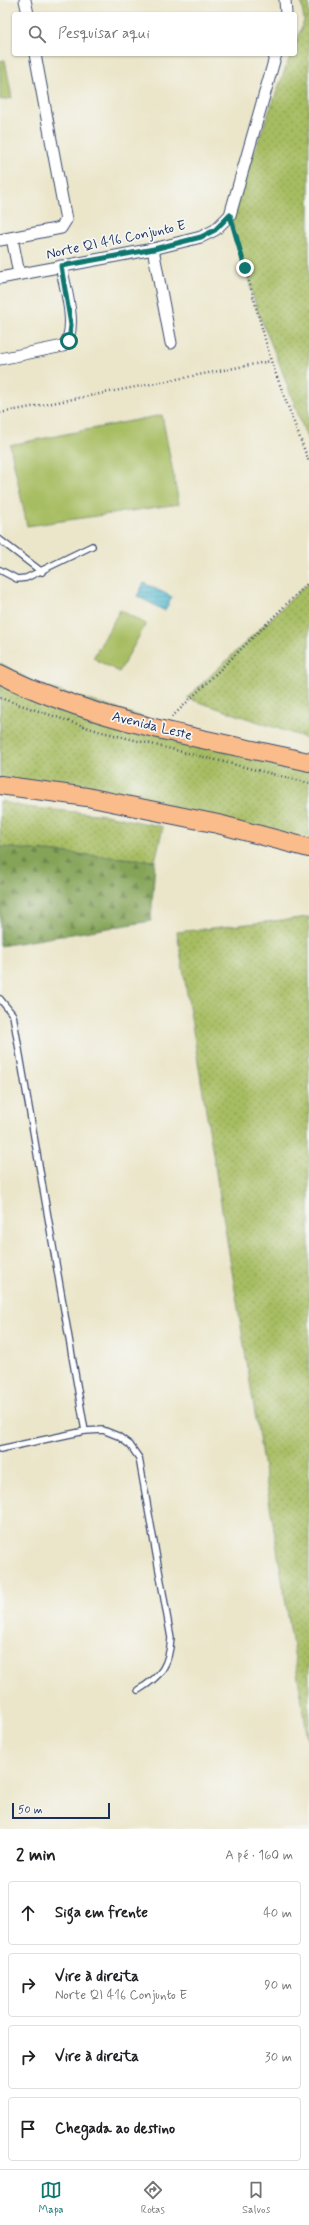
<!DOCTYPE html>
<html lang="pt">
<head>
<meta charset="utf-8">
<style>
  :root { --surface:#fff; --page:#f2f2f2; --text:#202124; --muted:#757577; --line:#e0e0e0; --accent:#0f766e }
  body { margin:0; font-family:Mynerve,sans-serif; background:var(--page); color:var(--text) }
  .scale { position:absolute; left:12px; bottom:10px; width:98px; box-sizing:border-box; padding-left:4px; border:2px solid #1b2f5e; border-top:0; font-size:11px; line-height:14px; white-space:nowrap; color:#1b2f5e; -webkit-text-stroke:3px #f6f6f2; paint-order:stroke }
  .stop { position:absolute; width:12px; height:12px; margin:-9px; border:3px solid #0f766e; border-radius:50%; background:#fff }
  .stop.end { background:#0f766e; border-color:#fff; box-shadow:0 1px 4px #0008 }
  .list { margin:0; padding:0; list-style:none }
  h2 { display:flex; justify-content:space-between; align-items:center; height:52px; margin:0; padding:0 16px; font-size:17px }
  h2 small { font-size:13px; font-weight:400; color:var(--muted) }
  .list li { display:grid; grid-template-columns:26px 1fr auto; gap:12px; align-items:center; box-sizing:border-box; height:64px; margin:0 8px 8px; padding:0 8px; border:1px solid var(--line); border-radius:4px }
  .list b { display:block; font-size:15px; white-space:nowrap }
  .list p { margin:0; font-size:13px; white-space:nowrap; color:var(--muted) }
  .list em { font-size:13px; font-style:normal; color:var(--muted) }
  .icon { flex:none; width:22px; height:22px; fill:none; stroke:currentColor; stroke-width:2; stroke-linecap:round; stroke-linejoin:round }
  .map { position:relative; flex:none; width:309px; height:1829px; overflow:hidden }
  .search { position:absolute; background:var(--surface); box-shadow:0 1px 3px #0004; left:12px; right:12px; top:12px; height:44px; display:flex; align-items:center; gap:10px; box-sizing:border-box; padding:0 14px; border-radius:4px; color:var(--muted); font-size:15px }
  .sheet { height:340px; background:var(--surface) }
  nav { display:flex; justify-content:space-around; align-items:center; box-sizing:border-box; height:56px; border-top:1px solid var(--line); background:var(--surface); font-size:11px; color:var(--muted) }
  nav a { display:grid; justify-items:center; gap:2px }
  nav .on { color:var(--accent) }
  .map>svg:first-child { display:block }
  .green { fill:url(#green-dots); stroke:#617660 }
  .forest { fill:url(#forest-firs); stroke:#506a5b }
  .pitch { fill:#a7bd62; stroke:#617660 }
  .water { fill:url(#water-rules); stroke:#367496 }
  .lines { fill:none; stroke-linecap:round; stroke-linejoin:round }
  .service-casing { stroke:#3a4a6e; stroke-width:8 }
  .minor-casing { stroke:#3a4a6e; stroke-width:13 }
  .primary-casing { stroke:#3a4a6e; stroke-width:20 }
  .path { stroke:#3a4a6e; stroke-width:2.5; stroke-dasharray:1 3; stroke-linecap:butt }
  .service { stroke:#fff; stroke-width:5.5 }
  .minor { stroke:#fff; stroke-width:11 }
  .primary { stroke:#f9bc8a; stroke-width:18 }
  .route { stroke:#0f766e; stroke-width:5 }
  .labels { text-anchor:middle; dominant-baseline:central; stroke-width:3.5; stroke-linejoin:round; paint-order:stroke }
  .street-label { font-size:14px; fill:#1b2f5e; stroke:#f6f6f2 }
</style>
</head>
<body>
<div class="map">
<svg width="309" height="1829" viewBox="0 0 309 1829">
  <defs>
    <pattern id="green-dots" width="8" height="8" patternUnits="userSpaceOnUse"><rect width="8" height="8" fill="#a7bd62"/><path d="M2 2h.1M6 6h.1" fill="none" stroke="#879a54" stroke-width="1.8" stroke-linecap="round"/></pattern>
    <pattern id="forest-firs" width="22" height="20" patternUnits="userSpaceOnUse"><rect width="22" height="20" fill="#85a458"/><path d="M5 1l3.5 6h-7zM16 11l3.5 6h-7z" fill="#6c864c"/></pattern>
    <pattern id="water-rules" width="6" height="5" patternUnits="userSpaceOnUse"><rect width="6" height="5" fill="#50b8cd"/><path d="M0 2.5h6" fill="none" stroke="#4296aa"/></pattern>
  </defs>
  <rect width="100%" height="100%" fill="#f6f6f2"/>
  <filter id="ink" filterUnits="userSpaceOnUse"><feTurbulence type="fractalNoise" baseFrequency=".025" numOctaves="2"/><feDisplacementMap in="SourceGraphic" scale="8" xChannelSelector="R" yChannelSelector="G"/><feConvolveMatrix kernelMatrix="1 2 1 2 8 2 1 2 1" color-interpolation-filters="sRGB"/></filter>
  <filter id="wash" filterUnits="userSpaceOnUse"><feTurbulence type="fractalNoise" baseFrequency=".012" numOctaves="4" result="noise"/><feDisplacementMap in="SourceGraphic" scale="16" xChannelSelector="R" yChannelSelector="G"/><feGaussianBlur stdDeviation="0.9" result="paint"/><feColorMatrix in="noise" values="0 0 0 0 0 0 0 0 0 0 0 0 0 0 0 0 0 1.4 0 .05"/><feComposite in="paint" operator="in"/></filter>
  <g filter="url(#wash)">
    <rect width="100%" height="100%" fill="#ebe6ca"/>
    <!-- green -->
    <g class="green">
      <polygon points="301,0 309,0 309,444 278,360 257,310 230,215 291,54 295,54 295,45 304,21"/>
      <polygon points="309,582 309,739 187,698"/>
      <polygon points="0,663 37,684 309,769 309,848 0,783"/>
      <polygon points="0,801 24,807 106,815 163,827 155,861 0,847"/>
      <polygon points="309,917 309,1746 177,932"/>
    </g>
    <!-- forest -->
    <polygon class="forest" points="0,847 155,861 151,921 0,946"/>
    <!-- pitch -->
    <g class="pitch">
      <polygon points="5,60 12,98 0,100 0,61"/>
      <polygon points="162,415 179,504 27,526 10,445"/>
      <polygon points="120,610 146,624 119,672 93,658"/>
    </g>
    <!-- water -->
    <polygon class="water" points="144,583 172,597 165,611 137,596"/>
  </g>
  <g filter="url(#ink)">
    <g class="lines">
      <defs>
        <g id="service">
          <polyline points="0,540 42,572"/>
          <polyline points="0,570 17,579 26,578 92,546"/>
          <polyline points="0,999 13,1015 85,1431"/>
          <path d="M0 1449 85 1431 103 1430 118 1436 130 1445 139 1458 171 1638C169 1665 162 1676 138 1690"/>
        </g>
        <g id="minor">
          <polyline points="25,0 28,14"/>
          <polyline points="285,0 286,14"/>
          <polyline points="12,238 19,274"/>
          <polyline points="0,240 61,228 66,220 35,54"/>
          <polyline points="153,249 171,343"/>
          <polyline points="0,278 153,249 201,237 215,230 230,215 276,54"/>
          <path d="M0 359 63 346C79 331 65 287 61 266"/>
        </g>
        <g id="primary">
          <path d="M0 674C95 722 206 739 309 762"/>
          <polyline points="0,785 87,797 218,824 309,848"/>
        </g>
      </defs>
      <!-- service casing -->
      <use href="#service" class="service-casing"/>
      <!-- minor casing -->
      <use href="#minor" class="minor-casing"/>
      <!-- primary casing -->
      <use href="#primary" class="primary-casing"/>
      <!-- path -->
      <g class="path">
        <polyline points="234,227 271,361 309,462"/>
        <polyline points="0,413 271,361"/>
        <polyline points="0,698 98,731 309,783"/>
        <polyline points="172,717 309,582"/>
      </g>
      <!-- service -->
      <use href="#service" class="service"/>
      <!-- minor -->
      <use href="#minor" class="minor"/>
      <!-- primary -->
      <use href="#primary" class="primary"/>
    </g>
  </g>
  <g class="lines" filter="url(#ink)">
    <!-- route -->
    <polyline class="route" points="69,341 71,325 61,266 154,249 201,237 215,230 230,215 245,268"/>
  </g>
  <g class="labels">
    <!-- street labels -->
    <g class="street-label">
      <text transform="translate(116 240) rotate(-12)">Norte QI 416 Conjunto E</text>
      <text transform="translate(152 726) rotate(14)">Avenida Leste</text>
    </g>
  </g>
</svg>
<div class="scale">50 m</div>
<div class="stop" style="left:69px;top:341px"></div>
<div class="stop end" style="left:245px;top:268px"></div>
<div class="search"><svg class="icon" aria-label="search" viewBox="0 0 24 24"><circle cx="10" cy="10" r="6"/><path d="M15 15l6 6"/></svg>Pesquisar aqui</div>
</div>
<section class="sheet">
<h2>2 min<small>A pé · 160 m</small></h2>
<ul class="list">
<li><svg class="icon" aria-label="ahead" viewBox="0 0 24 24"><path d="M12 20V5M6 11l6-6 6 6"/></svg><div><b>Siga em frente</b></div><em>40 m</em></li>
<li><svg class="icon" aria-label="right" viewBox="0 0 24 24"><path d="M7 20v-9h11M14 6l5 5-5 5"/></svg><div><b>Vire à direita</b><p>Norte QI 416 Conjunto E</p></div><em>90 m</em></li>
<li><svg class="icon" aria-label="right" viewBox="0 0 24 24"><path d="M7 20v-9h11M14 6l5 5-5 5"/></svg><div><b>Vire à direita</b></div><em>30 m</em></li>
<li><svg class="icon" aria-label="arrive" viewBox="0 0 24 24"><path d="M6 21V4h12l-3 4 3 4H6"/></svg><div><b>Chegada ao destino</b></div></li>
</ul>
</section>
<nav>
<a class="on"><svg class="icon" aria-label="map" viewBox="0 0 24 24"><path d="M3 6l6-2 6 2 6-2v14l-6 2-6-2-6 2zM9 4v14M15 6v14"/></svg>Mapa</a>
<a><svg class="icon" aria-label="directions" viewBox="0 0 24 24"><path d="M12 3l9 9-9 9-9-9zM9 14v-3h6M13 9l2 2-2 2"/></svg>Rotas</a>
<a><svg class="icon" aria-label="saved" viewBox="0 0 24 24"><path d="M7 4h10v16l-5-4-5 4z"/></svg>Salvos</a>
</nav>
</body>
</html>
